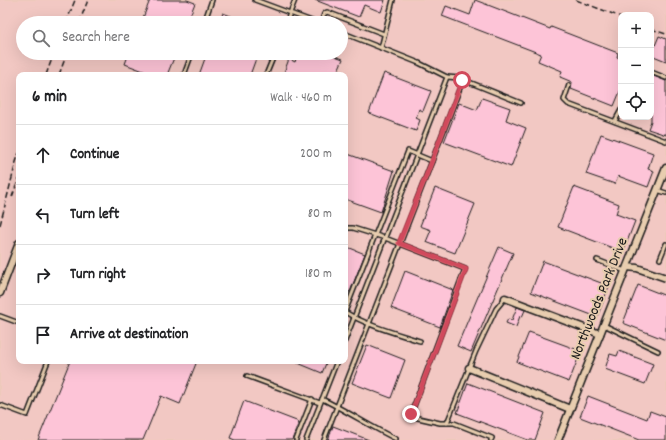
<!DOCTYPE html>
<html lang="en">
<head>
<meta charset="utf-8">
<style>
  :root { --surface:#fff; --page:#f6f6f6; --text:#202124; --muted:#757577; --line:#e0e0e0 }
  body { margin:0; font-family:Dekko,sans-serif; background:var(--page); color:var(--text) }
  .controls { position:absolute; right:12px; top:12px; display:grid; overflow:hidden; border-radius:8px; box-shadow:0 4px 16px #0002 }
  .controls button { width:36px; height:36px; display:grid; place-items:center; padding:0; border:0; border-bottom:1px solid var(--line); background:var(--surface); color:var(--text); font:20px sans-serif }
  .stop { position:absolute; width:12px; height:12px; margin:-9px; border:3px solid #d1495b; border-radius:50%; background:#fff }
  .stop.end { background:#d1495b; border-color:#fff; box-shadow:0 1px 4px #0008 }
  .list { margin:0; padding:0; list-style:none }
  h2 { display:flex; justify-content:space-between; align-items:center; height:52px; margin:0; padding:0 16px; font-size:17px }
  h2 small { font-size:13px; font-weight:400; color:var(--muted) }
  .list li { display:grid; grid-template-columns:26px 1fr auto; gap:12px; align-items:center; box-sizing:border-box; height:60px; padding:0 16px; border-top:1px solid var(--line) }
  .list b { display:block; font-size:15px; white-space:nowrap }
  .list em { font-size:13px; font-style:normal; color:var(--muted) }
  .icon { flex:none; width:22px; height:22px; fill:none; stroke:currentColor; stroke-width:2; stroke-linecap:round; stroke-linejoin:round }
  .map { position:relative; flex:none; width:666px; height:440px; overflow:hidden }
  .search { position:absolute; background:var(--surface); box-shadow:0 4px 16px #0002; left:16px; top:16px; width:332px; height:44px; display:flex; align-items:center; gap:10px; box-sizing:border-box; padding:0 14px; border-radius:22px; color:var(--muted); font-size:15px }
  .panel { position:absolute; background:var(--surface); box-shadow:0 4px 16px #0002; left:16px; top:72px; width:332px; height:292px; border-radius:8px }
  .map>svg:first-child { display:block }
  .built { fill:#f2c8c3; fill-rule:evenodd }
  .building { fill:#fdc4d7; stroke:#1c1c1c }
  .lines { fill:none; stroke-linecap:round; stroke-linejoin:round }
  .service-casing { stroke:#1c1c1c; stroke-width:6 }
  .minor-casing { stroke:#1c1c1c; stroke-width:9 }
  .service { stroke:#e8cdaf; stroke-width:3 }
  .minor { stroke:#e8cdaf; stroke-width:6 }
  .rail { stroke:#1c1c1c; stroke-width:1.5; stroke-dasharray:6 3; stroke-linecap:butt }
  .route { stroke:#d1495b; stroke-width:5 }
  .labels { text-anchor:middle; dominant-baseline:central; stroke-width:4; stroke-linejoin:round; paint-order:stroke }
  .street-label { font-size:15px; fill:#1c1c1c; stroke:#e8cdaf }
</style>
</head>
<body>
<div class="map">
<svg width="666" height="440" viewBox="0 0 666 440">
  <rect width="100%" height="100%" fill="#eecabb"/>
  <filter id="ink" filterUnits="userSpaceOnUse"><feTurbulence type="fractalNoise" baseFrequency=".025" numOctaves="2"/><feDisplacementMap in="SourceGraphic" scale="8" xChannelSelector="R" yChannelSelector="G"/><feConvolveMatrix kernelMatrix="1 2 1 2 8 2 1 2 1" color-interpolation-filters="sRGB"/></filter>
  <g filter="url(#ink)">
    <!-- built -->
    <path class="built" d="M0 0H666V440H0ZM621 15H651V117H621ZM23 23H341V53H23ZM19 75H345V361H19Z"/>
    <!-- building -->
    <g class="building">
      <polygon points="150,0 187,0 195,3 187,23 141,23"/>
      <polygon points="315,0 385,0 381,12 364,5 359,17"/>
      <polygon points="475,0 550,29 551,27 618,53 617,57 621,59 621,89 614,106 571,89 572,82 560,77 562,71 538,61 541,54 442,16 446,6 470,15"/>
      <polygon points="223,13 249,23 219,23"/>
      <polygon points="659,36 666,39 666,61 651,55"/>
      <polygon points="129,53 176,53 167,75 154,75 125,64"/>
      <polygon points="207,53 258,53 250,75 199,75"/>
      <polygon points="298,53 327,53 343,59 336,75 283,75 289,59 295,62"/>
      <polygon points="384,73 431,91 423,111 419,109 416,118 420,120 416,131 369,113"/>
      <polygon points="651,75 666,81 666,135 648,129 651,121"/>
      <polygon points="482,98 510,108 506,120 526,128 511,167 444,142 459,103 477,110"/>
      <polygon points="601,134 653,153 648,169 654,171 648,187 618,176 615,184 586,174"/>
      <polygon points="345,153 394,171 381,212 345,199"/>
      <polygon points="574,187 619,204 616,214 635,221 623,252 558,227"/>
      <polygon points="435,188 475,204 455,253 426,242 431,230 420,226"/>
      <polygon points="345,246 365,254 350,292 345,290"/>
      <polygon points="499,247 513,253 471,352 457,346"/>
      <polygon points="543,261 609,286 597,317 531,292"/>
      <polygon points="405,271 453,290 440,327 391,308"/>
      <polygon points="638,285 666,296 666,340 623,323"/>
      <polygon points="517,307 525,310 522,317 520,316 516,327 506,323 508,319 512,320"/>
      <polygon points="529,332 581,351 569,382 517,362"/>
      <polygon points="367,345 405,360 391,398 352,383"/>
      <polygon points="619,351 653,364 645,384 605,369 610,354 617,356"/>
      <polygon points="70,361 197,361 180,404 161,396 143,440 38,440"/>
      <polygon points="293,361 327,361 322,373"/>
      <polygon points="468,383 545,413 535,440 528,440 457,413"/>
      <polygon points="588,396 647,419 650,411 666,417 666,440 639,440 580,417"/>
      <polygon points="244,401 299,422 292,440 235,440 230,438"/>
      <polygon points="333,426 369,440 328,440"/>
    </g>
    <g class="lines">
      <defs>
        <g id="service">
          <polyline points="255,0 290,13 286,23"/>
          <polyline points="295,0 290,13 317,23"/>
          <polyline points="204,23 212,0"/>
          <polyline points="321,23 324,14 327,12 384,34"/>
          <polyline points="341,32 419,63 447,77 345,341"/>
          <polyline points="381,48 393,0"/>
          <polyline points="651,72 666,78"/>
          <polyline points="184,75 192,53"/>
          <polyline points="266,75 275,53"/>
          <polyline points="447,77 459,78 521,103"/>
          <polyline points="569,85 564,100 568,104 666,141"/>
          <polyline points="615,121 621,110"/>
          <polyline points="657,190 666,193"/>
          <polyline points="345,228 353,228 385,238 465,269 411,414 418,418 440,423 454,423 492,438 491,440"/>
          <polyline points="660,259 666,244"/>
          <polyline points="597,260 625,271"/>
          <polyline points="345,312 408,151 432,161 463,80"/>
          <path d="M345 312C368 326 395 333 420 341"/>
          <polyline points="0,316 19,323"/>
          <polyline points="604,325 658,351"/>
          <polyline points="247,376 320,403"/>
          <path d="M322 399C347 411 371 427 396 439"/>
          <polyline points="0,405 27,415 48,361"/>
          <polyline points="447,423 476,351 496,309 505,298"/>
          <polyline points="296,440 312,399"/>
          <polyline points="306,440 337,361"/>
          <polyline points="324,440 432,161"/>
        </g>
        <g id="minor">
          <polyline points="627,267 637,268 666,278"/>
          <polyline points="0,293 19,243"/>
          <polyline points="505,298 600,334"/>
          <polyline points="469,368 570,409"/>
          <polyline points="558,440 666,168"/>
        </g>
      </defs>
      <!-- service casing -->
      <use href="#service" class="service-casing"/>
      <!-- minor casing -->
      <use href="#minor" class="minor-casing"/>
      <!-- service -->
      <use href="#service" class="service"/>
      <!-- minor -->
      <use href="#minor" class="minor"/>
      <!-- rail -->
      <g class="rail">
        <polyline points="576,0 621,17"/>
        <polyline points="66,23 75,0"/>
        <polyline points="79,23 88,0"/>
        <polyline points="651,29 666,34"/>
        <polyline points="46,75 54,53"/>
        <polyline points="59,75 67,53"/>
        <polyline points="12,197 19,178"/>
        <polyline points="0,225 16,162 19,153"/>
      </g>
    </g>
  </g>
  <g class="lines" filter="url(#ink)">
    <!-- route -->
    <polyline class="route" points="411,414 466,269 399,243 430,166 462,80"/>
  </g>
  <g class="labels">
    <!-- street labels -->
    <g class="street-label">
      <text transform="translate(600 299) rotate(-68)">Northwoods Park Drive</text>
    </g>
  </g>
</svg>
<div class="controls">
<button>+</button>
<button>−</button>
<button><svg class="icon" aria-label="locate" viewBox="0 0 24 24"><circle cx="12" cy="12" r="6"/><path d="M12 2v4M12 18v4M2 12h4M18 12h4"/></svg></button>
</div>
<div class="stop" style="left:462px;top:80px"></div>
<div class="stop end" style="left:411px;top:414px"></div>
<div class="search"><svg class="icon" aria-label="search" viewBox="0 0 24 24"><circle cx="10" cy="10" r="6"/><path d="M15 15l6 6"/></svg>Search here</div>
<section class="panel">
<h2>6 min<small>Walk · 460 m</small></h2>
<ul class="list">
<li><svg class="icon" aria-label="ahead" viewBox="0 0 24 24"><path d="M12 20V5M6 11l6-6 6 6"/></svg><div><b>Continue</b></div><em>200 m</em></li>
<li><svg class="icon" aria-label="left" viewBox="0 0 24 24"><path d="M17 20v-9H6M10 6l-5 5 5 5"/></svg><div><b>Turn left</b></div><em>80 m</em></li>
<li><svg class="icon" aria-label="right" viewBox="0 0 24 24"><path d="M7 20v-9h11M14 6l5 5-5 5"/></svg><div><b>Turn right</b></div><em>180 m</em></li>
<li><svg class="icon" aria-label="arrive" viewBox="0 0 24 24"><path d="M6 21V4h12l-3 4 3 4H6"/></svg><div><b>Arrive at destination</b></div></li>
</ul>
</section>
</div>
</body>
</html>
